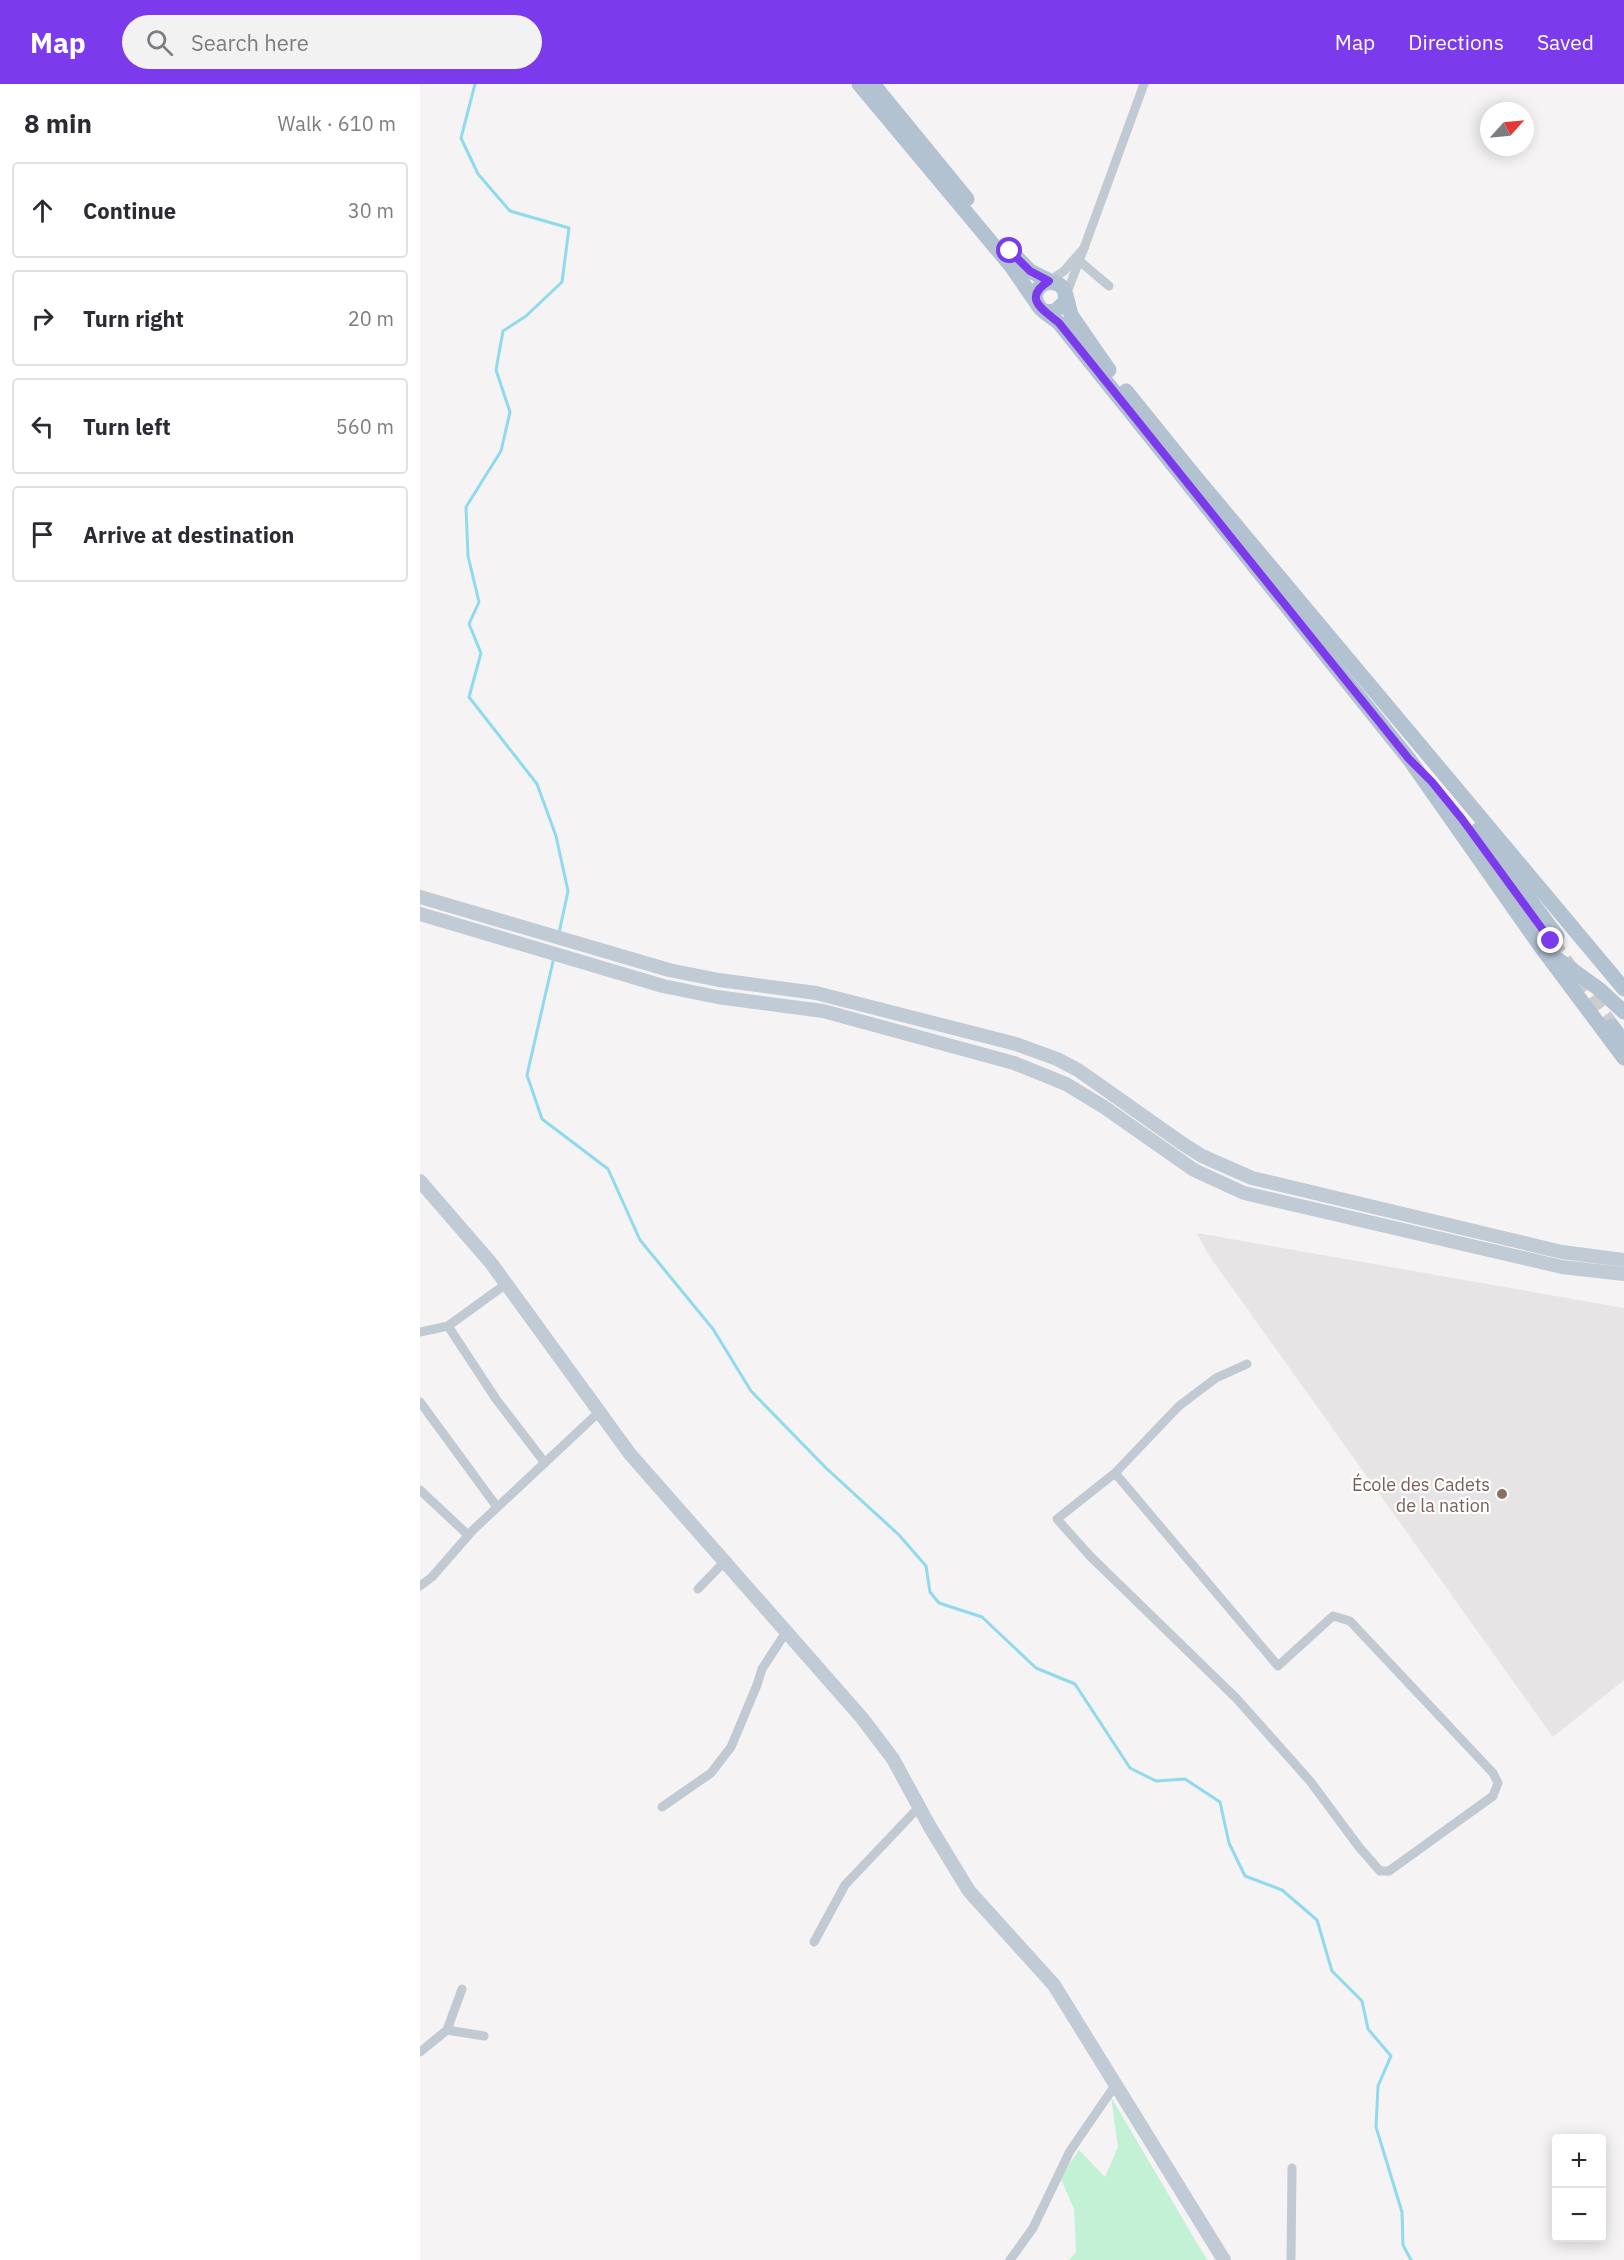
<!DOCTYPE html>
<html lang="en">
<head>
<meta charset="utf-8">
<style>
  :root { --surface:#fff; --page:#f2f2f3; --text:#2b2b33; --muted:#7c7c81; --line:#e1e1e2; --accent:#7c3aed }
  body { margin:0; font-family:"IBM Plex Sans",sans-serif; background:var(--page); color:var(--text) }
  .controls { position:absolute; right:18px; bottom:18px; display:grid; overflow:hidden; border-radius:6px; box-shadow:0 3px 15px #0003 }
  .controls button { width:54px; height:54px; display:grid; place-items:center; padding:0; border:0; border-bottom:2px solid var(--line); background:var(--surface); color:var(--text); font:30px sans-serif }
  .compass { position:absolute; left:1060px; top:18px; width:54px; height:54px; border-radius:50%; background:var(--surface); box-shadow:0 3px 15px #0003; rotate:63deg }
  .stop { position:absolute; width:18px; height:18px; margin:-14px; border:4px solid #7c3aed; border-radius:50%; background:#fff }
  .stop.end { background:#7c3aed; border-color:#fff; box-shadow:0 2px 6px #0008 }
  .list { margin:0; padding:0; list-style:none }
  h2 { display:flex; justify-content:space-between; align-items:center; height:78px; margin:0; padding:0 24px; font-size:26px }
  h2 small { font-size:20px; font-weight:400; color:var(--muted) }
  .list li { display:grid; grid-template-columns:39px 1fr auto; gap:18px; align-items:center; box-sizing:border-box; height:96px; margin:0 12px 12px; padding:0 12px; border:2px solid var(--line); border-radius:6px }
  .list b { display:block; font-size:22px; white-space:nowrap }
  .list em { font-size:20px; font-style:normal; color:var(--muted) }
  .icon { flex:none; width:33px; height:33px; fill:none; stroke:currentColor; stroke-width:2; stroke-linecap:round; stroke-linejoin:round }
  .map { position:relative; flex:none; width:1204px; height:2176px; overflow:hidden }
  header { display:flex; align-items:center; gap:36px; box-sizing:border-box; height:84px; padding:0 30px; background:var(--accent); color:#fff }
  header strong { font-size:28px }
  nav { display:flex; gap:33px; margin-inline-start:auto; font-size:21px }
  .search { width:420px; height:54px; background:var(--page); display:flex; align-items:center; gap:15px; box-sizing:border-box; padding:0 21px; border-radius:33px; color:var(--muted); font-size:22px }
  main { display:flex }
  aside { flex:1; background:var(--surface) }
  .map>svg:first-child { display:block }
  .education { fill:#e6e4e5 }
  .green { fill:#c3f1d5 }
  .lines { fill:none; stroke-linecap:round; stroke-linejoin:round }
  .stream { stroke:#90daee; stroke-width:3 }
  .primary-tunnel { stroke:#caccce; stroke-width:15; stroke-dasharray:15 8; stroke-linecap:butt }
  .street { stroke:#c1cad2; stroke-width:9 }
  .secondary { stroke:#c1cbd6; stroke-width:14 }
  .primary { stroke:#b3c2d1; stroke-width:15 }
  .route { stroke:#7c3aed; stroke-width:8 }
  .education-dot { fill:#8d6e63; stroke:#fff; stroke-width:2 }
  .labels { text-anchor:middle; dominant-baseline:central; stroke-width:4.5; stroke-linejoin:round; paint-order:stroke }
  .education-label { font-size:18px; fill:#785e54; stroke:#fff; text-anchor:end }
</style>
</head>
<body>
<header>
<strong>Map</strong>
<div class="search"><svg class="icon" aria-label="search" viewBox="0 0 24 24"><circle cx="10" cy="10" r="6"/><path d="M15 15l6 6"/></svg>Search here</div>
<nav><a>Map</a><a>Directions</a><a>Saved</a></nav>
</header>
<main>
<aside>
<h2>8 min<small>Walk · 610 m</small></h2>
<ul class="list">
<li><svg class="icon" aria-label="ahead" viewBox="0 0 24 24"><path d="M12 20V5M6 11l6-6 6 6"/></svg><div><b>Continue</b></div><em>30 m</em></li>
<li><svg class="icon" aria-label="right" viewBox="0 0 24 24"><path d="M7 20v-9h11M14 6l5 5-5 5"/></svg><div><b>Turn right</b></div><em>20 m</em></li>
<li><svg class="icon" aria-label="left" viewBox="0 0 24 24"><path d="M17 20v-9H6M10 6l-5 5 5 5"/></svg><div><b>Turn left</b></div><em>560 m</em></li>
<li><svg class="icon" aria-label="arrive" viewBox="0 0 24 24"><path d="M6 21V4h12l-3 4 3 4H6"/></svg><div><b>Arrive at destination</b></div></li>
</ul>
</aside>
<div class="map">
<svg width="1204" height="2176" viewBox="0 0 1204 2176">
  <rect width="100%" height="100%" fill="#f5f3f3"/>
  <!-- education -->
  <polygon class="education" points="777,1149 1204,1224 1204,1596 1133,1653 788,1170"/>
  <!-- green -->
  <polygon class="green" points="691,2013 787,2176 649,2176 656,2168 654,2125 640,2093 659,2066 685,2093 698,2063"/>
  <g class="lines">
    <!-- stream -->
    <g class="stream">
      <polyline points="55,0 41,54 58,90 90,127 149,144 142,198 106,232 83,247 76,286 90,328 81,367 46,423 48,472 59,518 49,540 61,569 49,613 117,700 136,752 148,807 139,849"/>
      <polyline points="134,873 107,991 122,1035 188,1085 220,1156 293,1245 331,1307 406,1384 479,1451 506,1482 510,1508 519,1519 562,1533 616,1584 655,1600 710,1684 736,1697 765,1695 800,1718 809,1759 825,1792 862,1806 897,1836 912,1887 942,1917 948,1945 971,1972 958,2002 956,2043 982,2128 983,2161 991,2176"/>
    </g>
    <!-- primary-tunnel -->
    <polyline class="primary-tunnel" points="1131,857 1192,942"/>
    <!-- street -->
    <g class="street">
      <polyline points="664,164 724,0"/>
      <polyline points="656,174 689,202"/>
      <polyline points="628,198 644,187 664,164 646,211"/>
      <polyline points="28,1242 76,1315 125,1379"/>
      <polyline points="0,1248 28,1242 86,1200"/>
      <polyline points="0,1318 77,1423"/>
      <polyline points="695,1389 858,1582 913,1532 930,1537 1073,1689 1078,1699 1073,1712 969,1787 960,1787 939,1763 890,1697 816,1614 670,1472 637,1435 695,1389 759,1322 796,1294 827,1280"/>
      <polyline points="0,1406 48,1451"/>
      <polyline points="0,1502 12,1493 53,1446 178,1329"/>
      <polyline points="278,1505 304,1478"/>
      <polyline points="242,1723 291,1689 311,1663 337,1601 342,1585 366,1548"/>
      <polyline points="394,1858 425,1801 499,1723"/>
      <polyline points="27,1946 64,1952"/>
      <polyline points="0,1968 27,1946 42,1905"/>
      <polyline points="590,2176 613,2144 650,2067 696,2000"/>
      <polyline points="871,2176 872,2084"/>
    </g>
    <!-- secondary -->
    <g class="secondary">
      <polyline points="0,813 249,886 299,896 396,909 596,960 637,975 658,986 763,1060 782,1072 832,1094 1142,1168 1204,1176"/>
      <polyline points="0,830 243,902 297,913 403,927 594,979 646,1000 684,1023 774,1086 824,1109 1142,1183 1204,1190"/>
      <polyline points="0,1097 71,1179 210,1370 442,1634 473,1675 510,1743 549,1807 634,1901 804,2176"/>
    </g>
    <!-- primary -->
    <g class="primary">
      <polyline points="439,0 591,182 618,221"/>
      <polyline points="453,0 547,115"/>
      <polyline points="585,161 610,187 634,199"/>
      <polyline points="646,211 651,231 689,286"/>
      <path d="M625 227 634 228 645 218C650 188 607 196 617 219 620 227 632 233 639 239L989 675 1121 863 1204 974"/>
      <polyline points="706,307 773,390 1204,905"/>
      <polyline points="1058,746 1137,852"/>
      <polyline points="1136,874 1179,905 1204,928"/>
      <polyline points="1192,942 1204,958"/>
    </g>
  </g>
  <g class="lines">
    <!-- route -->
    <path class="route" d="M590 167 610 187 629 197C602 214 622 225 639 239L989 675 1012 698 1042 735 1131 857"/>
  </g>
  <!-- markers -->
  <circle class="education-dot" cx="1082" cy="1410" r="6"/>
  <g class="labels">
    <!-- education labels -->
    <g class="education-label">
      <text x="1070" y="1400">École des Cadets<tspan x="1070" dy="21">de la nation</tspan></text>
    </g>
  </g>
</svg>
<div class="controls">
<button>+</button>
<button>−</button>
</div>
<svg class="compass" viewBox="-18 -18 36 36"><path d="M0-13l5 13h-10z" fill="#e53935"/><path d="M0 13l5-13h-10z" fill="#7c7c81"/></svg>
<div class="stop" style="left:590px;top:167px"></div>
<div class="stop end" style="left:1131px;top:857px"></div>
</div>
</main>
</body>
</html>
